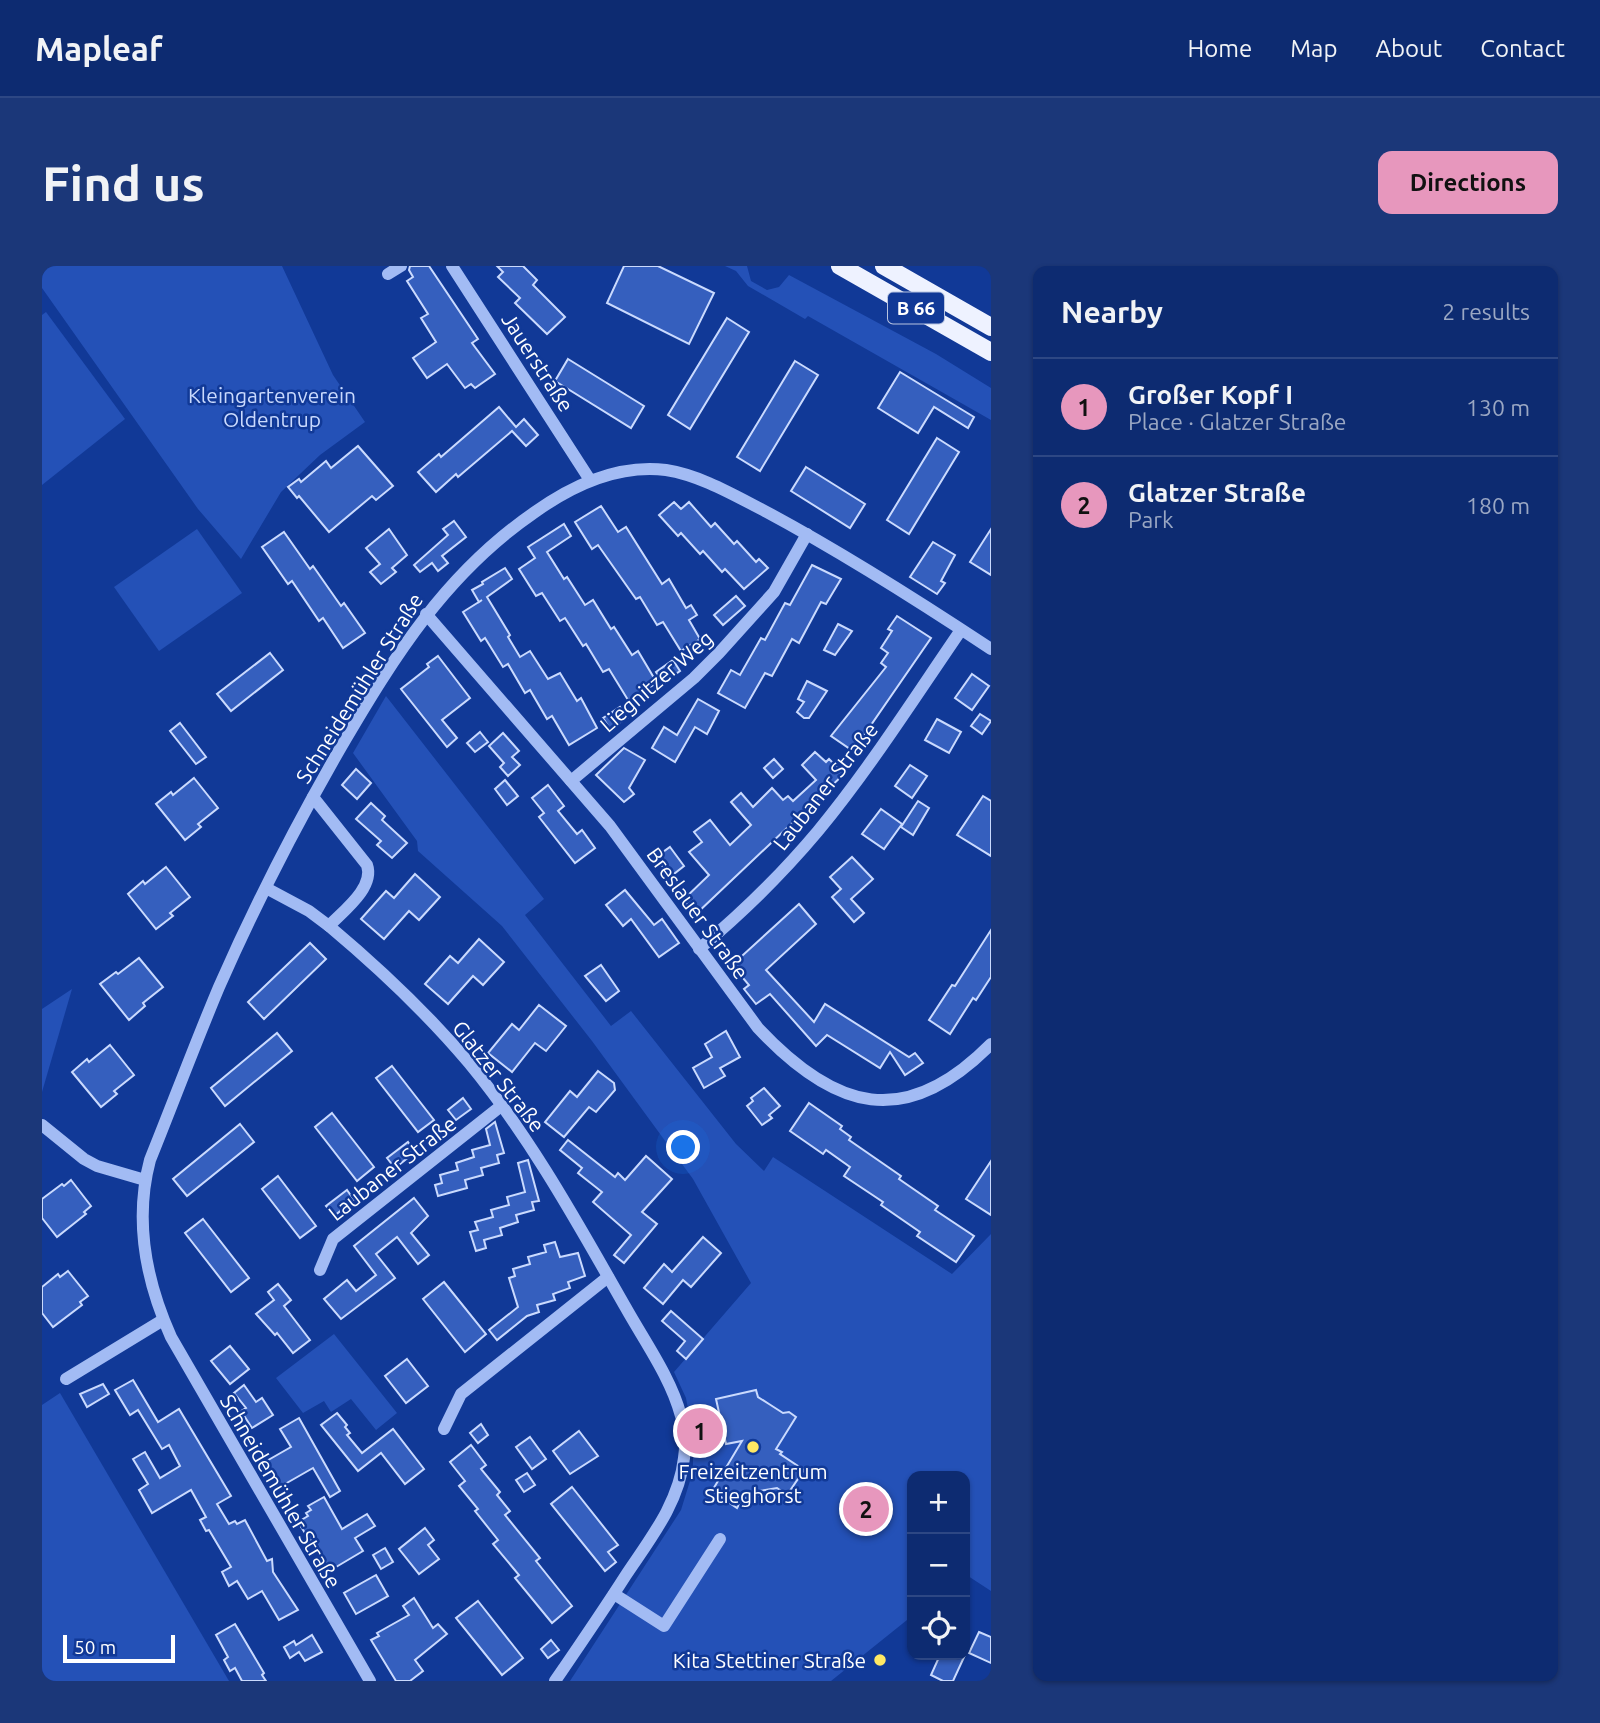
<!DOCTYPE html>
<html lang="en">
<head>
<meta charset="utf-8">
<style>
  :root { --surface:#0d2b71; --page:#1b3779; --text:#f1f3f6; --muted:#9aa7c3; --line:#2d4784; --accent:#e797bd }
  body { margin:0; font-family:Ubuntu,sans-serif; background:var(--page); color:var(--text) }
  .controls { position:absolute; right:21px; bottom:21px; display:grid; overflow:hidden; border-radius:14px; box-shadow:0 2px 5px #0004 }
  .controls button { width:63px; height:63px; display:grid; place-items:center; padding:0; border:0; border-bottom:2px solid var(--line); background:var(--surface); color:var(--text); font:35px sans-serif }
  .scale { position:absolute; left:21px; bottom:18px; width:112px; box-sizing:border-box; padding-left:7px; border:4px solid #fff; border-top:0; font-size:19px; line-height:24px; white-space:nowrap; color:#fff; -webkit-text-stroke:5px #113997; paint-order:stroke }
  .you { position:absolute; left:642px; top:882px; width:24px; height:24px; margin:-18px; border:5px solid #fff; border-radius:50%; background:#1a73e8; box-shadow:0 0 0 10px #1a73e833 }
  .badge { display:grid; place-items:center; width:46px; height:46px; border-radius:50%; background:var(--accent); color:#111; font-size:23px; font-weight:700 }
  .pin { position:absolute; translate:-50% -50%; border:4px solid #fff; box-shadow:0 2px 7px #0006 }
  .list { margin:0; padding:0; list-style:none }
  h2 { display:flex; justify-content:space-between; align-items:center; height:91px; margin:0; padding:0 28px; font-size:30px }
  h2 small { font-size:23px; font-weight:400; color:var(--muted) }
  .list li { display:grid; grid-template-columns:46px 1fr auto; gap:21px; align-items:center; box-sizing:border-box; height:98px; padding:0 28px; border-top:2px solid var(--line) }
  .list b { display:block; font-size:26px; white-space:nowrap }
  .list p { margin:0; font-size:23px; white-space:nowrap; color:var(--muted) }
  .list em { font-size:23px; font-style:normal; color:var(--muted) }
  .icon { flex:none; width:38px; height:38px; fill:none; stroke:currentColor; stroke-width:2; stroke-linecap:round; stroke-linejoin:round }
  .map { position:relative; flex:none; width:949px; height:1415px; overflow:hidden; border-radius:14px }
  header { display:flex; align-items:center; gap:42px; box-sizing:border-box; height:98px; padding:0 35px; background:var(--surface); border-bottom:2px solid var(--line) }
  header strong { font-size:33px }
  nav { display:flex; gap:38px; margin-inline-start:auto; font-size:24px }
  .intro { display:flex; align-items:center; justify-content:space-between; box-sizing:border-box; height:168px; padding:0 42px }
  h1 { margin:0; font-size:49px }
  .button { padding:18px 32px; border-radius:14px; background:var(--accent); color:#111; font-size:24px; font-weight:700 }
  main { display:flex; gap:42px; padding:0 42px }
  aside { flex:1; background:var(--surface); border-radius:14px; box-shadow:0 2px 5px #0004 }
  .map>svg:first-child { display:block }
  .green { fill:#2451b7 }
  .building { fill:#355fbe; stroke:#cadafe; stroke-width:2 }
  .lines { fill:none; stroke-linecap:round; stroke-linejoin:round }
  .minor { stroke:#a2bbf4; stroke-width:12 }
  .major { stroke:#eef2ff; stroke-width:18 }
  .poi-dot { fill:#ffe864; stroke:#113997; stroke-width:2.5 }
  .labels { text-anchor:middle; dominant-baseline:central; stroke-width:5; stroke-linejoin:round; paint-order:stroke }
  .shield { fill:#113997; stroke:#b8c4e0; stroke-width:2 }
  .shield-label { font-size:19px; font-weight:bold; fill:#fff }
  .street-label { font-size:21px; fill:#fff; stroke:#113997 }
  .park-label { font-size:21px; fill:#cadafe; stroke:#113997 }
  .poi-label { font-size:21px; fill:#fff; stroke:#113997 }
</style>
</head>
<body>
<header>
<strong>Mapleaf</strong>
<nav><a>Home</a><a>Map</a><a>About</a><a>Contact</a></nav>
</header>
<div class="intro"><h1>Find us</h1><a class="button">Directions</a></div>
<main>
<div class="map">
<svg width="949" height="1415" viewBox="0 0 949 1415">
  <rect width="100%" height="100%" fill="#113997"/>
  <!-- green -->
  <g class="green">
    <polygon points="0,0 240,0 291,109 323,156 278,189 239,226 199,293 156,243 0,22"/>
    <polygon points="683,0 705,0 709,15 725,24 737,21 747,9 894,88 949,122 949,154 766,50 763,53 706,20 694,5"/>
    <polygon points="4,46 83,153 0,219 0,49"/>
    <polygon points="155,263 200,327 117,385 72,321"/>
    <polygon points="344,430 502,633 483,649 569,760 589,745 694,878 722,905 731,891 910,1008 949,968 949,1325 923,1308 923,1210 870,1210 870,1350 789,1415 528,1415 639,1244 651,1205 651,1171 644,1132 632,1106 709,1017 651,913 550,775 460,660 376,585 375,575 311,487"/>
    <polygon points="30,723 0,826 0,743"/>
    <polygon points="292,1068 355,1147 334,1164 309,1133 289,1146 282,1135 261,1147 234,1112"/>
    <polygon points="18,1127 187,1415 0,1415 0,1139"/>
  </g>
  <!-- building -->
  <g class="building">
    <polygon points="368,0 387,0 436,73 430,77 453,108 433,122 429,118 423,122 405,98 385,112 371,92 394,76 379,52 386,48 365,15 371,11 367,4"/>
    <polygon points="455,0 481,0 495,14 491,19 523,51 505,68 473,37 478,32 456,11 461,6"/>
    <polygon points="582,0 616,0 672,27 647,78 565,37"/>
    <polygon points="685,52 707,66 648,163 626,149"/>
    <polygon points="526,93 602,140 589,162 513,115"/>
    <polygon points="753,95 776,109 718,205 695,191"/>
    <polygon points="858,106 932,151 926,162 892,141 876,167 836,142"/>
    <polygon points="457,141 474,161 482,153 496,169 484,180 470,165 416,211 414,208 394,226 376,206 397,188 399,191"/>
    <polygon points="895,172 917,186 867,268 845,254"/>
    <polygon points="316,180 351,220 334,234 330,230 287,266 257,230 255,232 246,221 257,213 259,216 284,195 289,202"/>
    <polygon points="764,201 823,238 808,262 749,225"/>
    <polygon points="632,236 639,243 647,236 669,261 673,257 692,278 695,275 714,296 717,293 726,302 702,323 683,303 680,306 661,285 658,288 639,267 636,270 617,249"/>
    <polygon points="559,240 576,266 584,261 620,318 627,313 644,342 649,339 655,349 647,354 658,373 639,385 621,356 615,359 598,331 594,333 556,279 550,283 533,256"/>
    <polygon points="412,255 424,271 400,290 406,297 396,305 390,297 378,306 372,299 406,269 401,263"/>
    <polygon points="522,258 529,270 505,286 522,313 525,311 543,339 551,334 569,363 572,361 590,389 596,385 615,417 586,434 567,403 561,406 544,378 541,380 523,352 518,355 500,327 494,330 477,303 493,292 486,281"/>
    <polygon points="347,263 365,289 350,302 354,306 339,318 328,306 338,298 324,282"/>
    <polygon points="949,263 949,309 928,296"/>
    <polygon points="242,266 268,303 271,300 299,340 302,337 323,367 301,382 281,352 277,355 250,315 246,318 220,281"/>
    <polygon points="891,276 913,289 899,315 903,317 895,328 868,311"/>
    <polygon points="770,299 799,313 784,338 779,336 757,377 750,373 730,410 723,407 703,442 676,427 689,404 698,409 719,372 723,374 743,337 748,339"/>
    <polygon points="463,302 470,313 445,331 468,369 466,371 478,391 488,385 506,413 518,407 535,435 539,432 555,462 527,479 510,450 505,453 488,424 483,427 466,398 461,401 443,372 439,375 421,346 440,334 437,336 430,324 441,318 440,316"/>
    <polygon points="694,330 703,340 681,359 672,349"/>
    <polygon points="855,350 889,372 811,485 789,470 844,401 839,397 846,387 839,382 850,365 846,363"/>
    <polygon points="796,358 810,365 793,389 782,384"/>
    <polygon points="228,387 241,404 189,445 175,428"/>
    <polygon points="396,390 428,432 400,454 415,472 405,481 359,423 387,401 385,398"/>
    <polygon points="631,394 638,405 621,417 614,406"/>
    <polygon points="930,408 947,420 930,444 913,432"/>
    <polygon points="765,415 785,425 767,452 762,452 755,446 762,436 756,433"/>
    <polygon points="656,433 677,445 665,468 653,461 633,496 610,482 622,461 635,469"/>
    <polygon points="578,441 585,452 568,463 561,452"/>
    <polygon points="938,448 949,455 940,468 929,460"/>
    <polygon points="895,453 919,466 907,487 883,474"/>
    <polygon points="138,457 164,491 154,498 128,465"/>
    <polygon points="438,466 446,476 433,486 425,477"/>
    <polygon points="461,467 477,485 470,491 478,499 466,510 458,501 462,497 447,480"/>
    <polygon points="582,482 603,494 587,522 592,528 582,536 554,509"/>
    <polygon points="773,486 784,496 787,493 802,508 654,648 641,634 667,609 647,586 660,576 652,566 668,554 688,579 709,559 689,536 699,527 711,541 730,522 741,534 746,530 751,535 774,514 760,499"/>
    <polygon points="732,493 741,503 731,512 722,502"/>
    <polygon points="868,499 885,510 870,532 853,520"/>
    <polygon points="314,503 329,517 315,533 300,519"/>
    <polygon points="152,512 176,542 156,558 159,561 143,574 114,538 129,526 131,529"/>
    <polygon points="463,514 476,530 465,539 453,523"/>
    <polygon points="506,519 522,540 516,545 535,568 540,564 553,582 533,597 497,551 502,547 490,532"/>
    <polygon points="941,530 949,535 949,590 915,569"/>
    <polygon points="876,535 887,542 871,569 859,561"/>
    <polygon points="329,537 343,550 340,554 365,577 350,592 335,579 339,575 314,553"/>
    <polygon points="839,543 860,558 842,583 820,568"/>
    <polygon points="628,581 642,600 628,611 614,591"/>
    <polygon points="810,591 831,613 809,633 822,647 812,656 790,631 799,623 788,611"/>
    <polygon points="124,601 148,631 128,647 131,650 114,663 86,628 101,615 103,618"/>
    <polygon points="373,608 398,631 377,654 367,645 342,673 319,653 344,625 352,632"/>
    <polygon points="583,624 612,659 620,653 637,677 617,691 589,653 581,660 564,639"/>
    <polygon points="757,638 774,658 724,704 772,756 783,738 867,791 873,787 881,797 863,809 848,786 838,802 785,769 774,780 728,728 714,738 702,723 707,719 690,699"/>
    <polygon points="949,664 949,711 934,734 931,732 908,768 887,754 910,719 913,720"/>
    <polygon points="437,673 462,696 441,719 431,710 406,738 383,718 408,690 416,697"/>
    <polygon points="268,677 284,693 222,753 206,736"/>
    <polygon points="97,692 121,721 101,737 103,740 87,754 58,718 74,706 76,708"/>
    <polygon points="559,699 577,725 564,735 543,710"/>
    <polygon points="497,739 524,760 504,785 493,777 470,806 446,787 470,758 477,764"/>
    <polygon points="684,765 698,791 678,802 683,810 662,822 651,802 670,791 663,778"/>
    <polygon points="235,767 250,785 183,840 169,822"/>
    <polygon points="68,779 92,809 72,825 75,828 59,841 30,806 45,793 47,796"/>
    <polygon points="350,800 392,854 376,866 334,812"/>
    <polygon points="556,805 572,817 573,824 554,846 547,841 522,871 503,856 528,825 535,831"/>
    <polygon points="722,822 738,840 727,849 730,852 720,859 705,840 711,835 709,832"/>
    <polygon points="421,832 429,843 414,854 406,844"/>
    <polygon points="767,837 800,860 798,863 809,871 807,874 859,910 857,913 896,940 893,944 932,970 914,996 875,970 878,966 839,939 841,936 802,910 808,901 784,884 781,888 748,865"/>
    <polygon points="290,847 332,901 315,915 273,861"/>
    <polygon points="453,856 462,887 455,889 457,897 439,902 441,909 423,914 425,922 396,930 393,919 400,917 398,909 416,904 414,897 432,891 430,884 448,879 444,863"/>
    <polygon points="198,858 212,876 145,930 131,913"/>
    <polygon points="526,874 573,911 576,907 583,914 604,890 630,913 600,946 615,958 582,997 572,989 589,969 551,936 560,926 536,907 540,902 518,884"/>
    <polygon points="366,876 373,886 353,902 345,892"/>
    <polygon points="486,894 497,935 490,936 492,944 474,949 476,956 458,962 460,969 442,974 444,982 434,985 428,966 436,964 433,956 451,951 449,944 467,939 465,931 483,926 476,897"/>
    <polygon points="949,895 949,949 924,933"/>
    <polygon points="236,910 274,960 258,972 220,923"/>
    <polygon points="29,914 49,940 42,946 44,948 15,971 0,952 0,933 20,918 22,920"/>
    <polygon points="305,924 312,934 292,950 284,940"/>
    <polygon points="372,932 386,950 369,967 387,989 376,998 355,971 334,988 353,1012 299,1053 282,1033 305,1014 314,1025 334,1009 312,980"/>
    <polygon points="161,953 207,1012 189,1026 143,967"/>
    <polygon points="661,971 679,987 649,1021 641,1014 621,1038 602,1022 622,998 630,1006"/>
    <polygon points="513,976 518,991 536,987 543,1010 526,1016 528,1022 511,1028 513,1034 495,1039 497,1046 485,1050 455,1074 447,1064 476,1041 467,1012 473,1010 471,1003 488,998 486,991 504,986 502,979"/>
    <polygon points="26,1005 46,1030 38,1036 40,1039 11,1061 0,1047 0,1021 16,1008 18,1011"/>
    <polygon points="402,1016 444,1068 423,1086 381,1033"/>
    <polygon points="236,1018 249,1034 242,1040 268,1074 251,1087 235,1067 233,1069 214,1048 232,1034 226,1026"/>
    <polygon points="629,1045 661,1073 644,1093 635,1085 643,1075 620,1055"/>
    <polygon points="188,1080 207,1103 188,1118 169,1095"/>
    <polygon points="365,1093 386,1120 364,1137 343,1110"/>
    <polygon points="91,1114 116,1156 137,1143 189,1230 175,1238 187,1258 193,1255 195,1258 203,1254 225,1295 230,1293 231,1306 256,1344 237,1354 220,1325 206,1333 195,1315 187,1320 180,1306 189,1301 167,1264 164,1265 158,1254 164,1251 149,1224 110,1247 97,1224 106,1218 91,1193 103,1186 118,1212 138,1200 127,1179 120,1183 96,1144 88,1149 73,1124"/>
    <polygon points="61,1118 67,1128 45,1141 38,1128"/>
    <polygon points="202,1119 214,1136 220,1132 231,1149 210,1162 199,1145 204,1142 192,1127"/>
    <polygon points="714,1124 716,1131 727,1138 741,1147 747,1146 754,1151 734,1183 740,1186 738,1188 762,1204 745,1229 735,1222 717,1225 718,1229 700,1233 695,1242 670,1225 700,1175 684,1178 674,1133"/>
    <polygon points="295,1147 305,1159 303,1161 308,1167 305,1169 320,1187 351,1163 382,1203 363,1218 339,1187 316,1205 279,1159"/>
    <polygon points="257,1152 298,1225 288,1231 271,1202 236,1222 221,1197 249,1181 238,1163"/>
    <polygon points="439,1158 446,1169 436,1177 428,1167"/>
    <polygon points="537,1165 556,1190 528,1208 511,1185"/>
    <polygon points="488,1171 504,1193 490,1203 474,1181"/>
    <polygon points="429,1179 444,1199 439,1203 458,1226 455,1229 468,1245 463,1249 498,1292 494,1295 530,1340 510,1357 473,1312 477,1309 451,1278 456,1274 433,1245 436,1243 417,1220 423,1215 408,1196"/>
    <polygon points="485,1207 493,1219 482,1226 474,1214"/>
    <polygon points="530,1221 576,1279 566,1286 574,1296 563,1305 509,1238"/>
    <polygon points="282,1231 300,1263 325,1248 333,1260 313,1272 321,1285 289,1304 270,1273 268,1275 256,1256 266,1250 264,1247 269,1244 266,1240"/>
    <polygon points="383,1262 392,1274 386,1279 397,1293 377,1308 357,1283"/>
    <polygon points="343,1282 351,1296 339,1303 331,1289"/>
    <polygon points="334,1309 346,1330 314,1348 302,1327"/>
    <polygon points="372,1332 391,1362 396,1358 405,1368 373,1394 381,1405 368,1415 354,1415 329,1374 337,1370 335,1367 367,1349 361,1340"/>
    <polygon points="436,1335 481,1392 460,1409 414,1352"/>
    <polygon points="193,1358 222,1407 220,1409 224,1415 200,1415 193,1402 188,1405 182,1394 186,1391 174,1369"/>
    <polygon points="937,1366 949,1371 949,1397 927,1387"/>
    <polygon points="270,1369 280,1386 263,1395 257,1386 248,1392 242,1381 252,1375 254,1379"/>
    <polygon points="509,1374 517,1384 506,1392 499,1383"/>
    <polygon points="898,1389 923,1389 911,1415 901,1415 889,1409"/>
  </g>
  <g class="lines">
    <!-- minor -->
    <g class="minor">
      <polyline points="410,0 548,214"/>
      <polyline points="346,8 359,0"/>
      <path d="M384 348 568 560 716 762C793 844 863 865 949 778"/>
      <polyline points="529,515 652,412 677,387 732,326 765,268"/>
      <path d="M224 622 267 645 287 660C300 646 333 622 325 599L271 531"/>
      <path d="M287 660C337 702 385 747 427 797 489 872 536 958 584 1042 603 1076 629 1112 639 1150 643 1163 644 1179 642 1192 637 1237 608 1273 584 1309 561 1345 537 1380 513 1415"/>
      <path d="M657 683C700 647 740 608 776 565 828 502 873 431 919 364"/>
      <polyline points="0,859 42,893 55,900 103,914"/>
      <polyline points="278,1004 291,973 459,840"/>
      <polyline points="24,1113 121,1054"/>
      <polyline points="402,1163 419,1128 566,1011"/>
      <polyline points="572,1328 622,1360 678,1273"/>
      <path d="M328 1415 129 1071C104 1015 92 954 108 894 131 837 153 778 177 721 213 639 254 559 299 481 353 389 404 307 493 246 531 219 576 198 624 204 657 209 690 228 719 243 798 285 875 334 949 383"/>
    </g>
    <!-- major -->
    <g class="major">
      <polyline points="798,0 949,86"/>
      <polyline points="842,0 949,61"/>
    </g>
  </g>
  <!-- markers -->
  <g class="poi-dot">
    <circle cx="711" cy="1181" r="7"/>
    <circle cx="838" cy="1394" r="7"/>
  </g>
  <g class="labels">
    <!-- shield labels -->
    <rect class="shield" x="846" y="26.5" width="56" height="31" rx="5"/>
    <g class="shield-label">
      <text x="874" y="42">B 66</text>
    </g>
    <!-- street labels -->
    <g class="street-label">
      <text transform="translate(496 96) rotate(57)">Jauerstraße</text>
      <text transform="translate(614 415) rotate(-41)">Liegnitzer Weg</text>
      <text transform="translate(317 422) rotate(-58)">Schneidemühler Straße</text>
      <text transform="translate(783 520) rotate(-52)">Laubaner Straße</text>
      <text transform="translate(656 647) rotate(54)">Breslauer Straße</text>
      <text transform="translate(457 810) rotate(52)">Glatzer Straße</text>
      <text transform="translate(350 902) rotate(-38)">Laubaner Straße</text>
      <text transform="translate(239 1225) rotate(60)">Schneidemühler Straße</text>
    </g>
    <!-- park labels -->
    <g class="park-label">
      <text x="230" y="129">Kleingartenverein<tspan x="230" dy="24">Oldentrup</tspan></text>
    </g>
    <!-- poi labels -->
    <g class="poi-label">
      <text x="711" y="1205">Freizeitzentrum<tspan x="711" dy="24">Stieghorst</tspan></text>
      <text x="824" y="1394" text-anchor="end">Kita Stettiner Straße</text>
    </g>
  </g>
</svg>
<div class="controls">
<button>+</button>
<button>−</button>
<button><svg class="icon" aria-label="locate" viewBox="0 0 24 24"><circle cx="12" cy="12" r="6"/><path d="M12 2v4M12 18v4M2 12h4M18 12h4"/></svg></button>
</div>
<div class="scale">50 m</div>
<div class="you"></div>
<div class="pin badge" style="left:658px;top:1165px">1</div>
<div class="pin badge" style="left:824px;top:1243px">2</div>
</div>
<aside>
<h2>Nearby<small>2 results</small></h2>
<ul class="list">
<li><span class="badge">1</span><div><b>Großer Kopf I</b><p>Place · Glatzer Straße</p></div><em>130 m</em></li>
<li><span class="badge">2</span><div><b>Glatzer Straße</b><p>Park</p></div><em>180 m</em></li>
</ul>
</aside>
</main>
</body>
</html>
